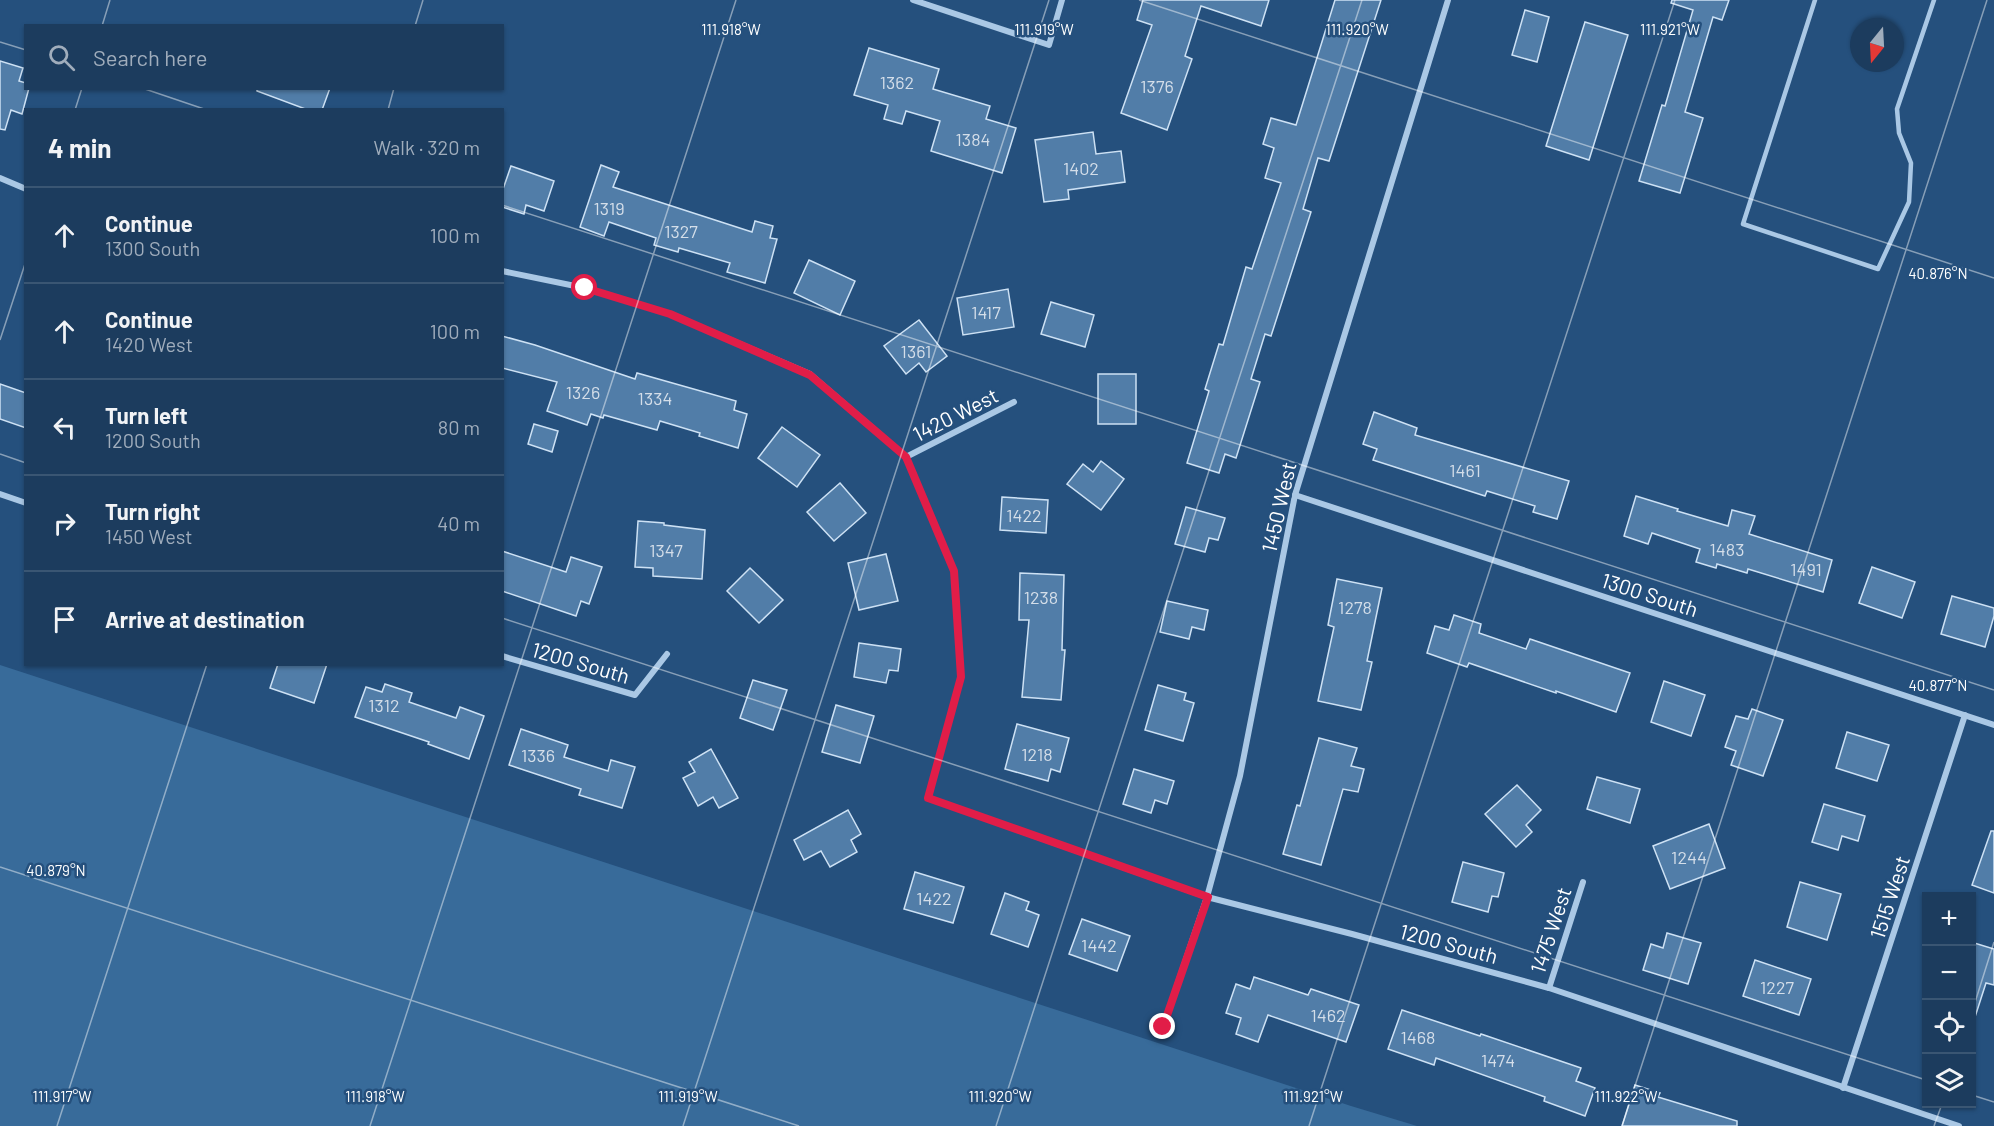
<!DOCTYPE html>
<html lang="en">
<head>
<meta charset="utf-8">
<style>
  :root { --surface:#1c3c5e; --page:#294767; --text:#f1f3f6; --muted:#a0adbc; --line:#3a5673 }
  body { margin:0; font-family:Barlow,sans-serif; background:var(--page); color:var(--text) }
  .controls { position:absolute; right:18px; bottom:18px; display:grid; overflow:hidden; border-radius:0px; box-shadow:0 2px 4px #0004 }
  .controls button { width:54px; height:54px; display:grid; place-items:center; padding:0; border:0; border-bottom:2px solid var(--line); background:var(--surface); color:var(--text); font:30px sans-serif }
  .compass { position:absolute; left:1850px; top:18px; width:54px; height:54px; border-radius:50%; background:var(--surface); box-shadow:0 2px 4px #0004; rotate:198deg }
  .stop { position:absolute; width:18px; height:18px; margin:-14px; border:4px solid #e11d48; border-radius:50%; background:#fff }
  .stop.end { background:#e11d48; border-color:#fff; box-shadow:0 2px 6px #0008 }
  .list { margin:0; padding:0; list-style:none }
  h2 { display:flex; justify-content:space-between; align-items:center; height:78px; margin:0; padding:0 24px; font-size:26px }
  h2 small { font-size:20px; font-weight:400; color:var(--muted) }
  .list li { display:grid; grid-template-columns:39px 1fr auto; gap:18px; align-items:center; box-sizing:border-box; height:96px; padding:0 24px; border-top:2px solid var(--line) }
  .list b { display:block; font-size:22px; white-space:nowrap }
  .list p { margin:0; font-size:20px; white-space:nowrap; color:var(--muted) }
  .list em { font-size:20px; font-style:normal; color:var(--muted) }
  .icon { flex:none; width:33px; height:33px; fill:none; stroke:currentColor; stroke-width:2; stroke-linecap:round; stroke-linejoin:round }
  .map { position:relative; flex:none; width:1994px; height:1126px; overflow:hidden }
  .search { position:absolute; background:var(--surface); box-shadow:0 2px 4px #0004; left:24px; top:24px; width:480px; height:66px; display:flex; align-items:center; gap:15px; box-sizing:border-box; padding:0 21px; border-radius:0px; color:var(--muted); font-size:22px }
  .panel { position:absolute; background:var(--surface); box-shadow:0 2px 4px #0004; left:24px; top:108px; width:480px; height:558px; border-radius:0px }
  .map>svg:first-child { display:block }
  .green { fill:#386b9a }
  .building { fill:#517da8; stroke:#cde1f4; stroke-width:1.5 }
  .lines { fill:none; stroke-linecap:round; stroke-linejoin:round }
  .lane { stroke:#aac8e5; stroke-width:4.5 }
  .street { stroke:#aac8e5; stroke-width:6 }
  .route { stroke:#e11d48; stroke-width:8 }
  .ticks { fill:none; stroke:#fff; stroke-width:1.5; stroke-opacity:0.45 }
  .labels { text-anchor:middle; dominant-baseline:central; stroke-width:5; stroke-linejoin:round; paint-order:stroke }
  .number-label { font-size:18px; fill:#d4dee9 }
  .street-label { font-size:21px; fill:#fff; stroke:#25507d }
  .ticks-label { font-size:15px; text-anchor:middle; fill:#fff; stroke:#25507d; stroke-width:5; stroke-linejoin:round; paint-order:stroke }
</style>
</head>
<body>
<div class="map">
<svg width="1994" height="1126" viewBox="0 0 1994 1126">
  <rect width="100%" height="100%" fill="#25507d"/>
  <!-- green -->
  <polygon class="green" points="0,665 1351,1106 1417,1126 0,1126"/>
  <!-- building -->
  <g class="building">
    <polygon points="1143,0 1269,0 1261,26 1201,6 1185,56 1192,59 1167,130 1121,113 1152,25 1137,20"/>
    <polygon points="1335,0 1381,0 1329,161 1318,158 1303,209 1311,212 1271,336 1265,334 1251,379 1260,382 1236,458 1225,454 1219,473 1187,463 1209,391 1205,389 1219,344 1223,345 1246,267 1252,269 1281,183 1265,178 1274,148 1263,144 1271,118 1296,125"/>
    <polygon points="1672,0 1729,0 1722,20 1713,17 1685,112 1703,118 1680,193 1639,181 1662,105 1665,106 1693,10 1671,3"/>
    <polygon points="1525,10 1549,17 1537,62 1512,55"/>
    <polygon points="1585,22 1628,35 1589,160 1546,146"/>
    <polygon points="869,48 939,69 933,89 990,106 986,119 1016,128 1002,173 931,151 940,121 906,111 902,124 884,119 888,105 854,95"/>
    <polygon points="0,61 23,68 19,81 26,83 26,88 29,88 22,114 11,110 5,130 0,129"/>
    <polygon points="257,88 330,88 322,110 308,110 257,91"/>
    <polygon points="1093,132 1096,154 1121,151 1125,182 1068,190 1069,199 1044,202 1035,140"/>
    <polygon points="601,165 619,172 613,187 752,232 755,221 773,226 770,238 777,239 765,283 727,272 730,263 679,248 678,252 654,245 656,238 609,222 604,236 580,227"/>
    <polygon points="511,166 554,181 544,211 526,205 524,214 502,207 502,192"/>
    <polygon points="809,260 855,281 840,315 794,293"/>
    <polygon points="1008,289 1014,327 963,335 957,298"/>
    <polygon points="1051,302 1094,315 1085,347 1041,334"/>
    <polygon points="919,320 947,356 926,372 919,363 906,374 884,346"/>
    <polygon points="502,336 535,345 635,379 637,373 736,401 734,410 747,414 738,448 699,436 700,433 660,421 657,430 604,415 603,418 591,414 587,425 547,411 557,382 502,368"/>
    <rect x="1098" y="374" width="38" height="50"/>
    <polygon points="0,384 26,393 26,428 0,419"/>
    <polygon points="1374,412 1417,428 1415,435 1569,481 1557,519 1533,512 1535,506 1487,491 1485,496 1373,460 1377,449 1363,444"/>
    <polygon points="534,424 558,431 552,452 528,444"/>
    <polygon points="782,427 820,455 797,487 758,458"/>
    <polygon points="1101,461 1124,479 1101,510 1067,484 1083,464 1093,472"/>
    <polygon points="840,483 866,513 834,541 807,512"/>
    <polygon points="1636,496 1678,509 1677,511 1728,526 1732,510 1755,516 1749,534 1832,560 1823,592 1748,569 1747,573 1717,564 1716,568 1696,562 1700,549 1652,533 1648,544 1624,536"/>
    <polygon points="1002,497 1048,500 1046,533 1000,530"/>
    <polygon points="1186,507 1225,518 1218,540 1209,538 1205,552 1175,544"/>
    <polygon points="638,521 664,523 664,525 705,530 702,579 653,576 653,568 635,567"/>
    <polygon points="502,551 566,572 571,557 602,567 589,604 581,601 576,616 502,591"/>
    <polygon points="886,554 898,601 859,610 848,563"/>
    <polygon points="1872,567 1915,582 1902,618 1859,603"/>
    <polygon points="750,568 783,600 759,623 727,591"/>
    <polygon points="1020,573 1064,575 1062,650 1065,650 1061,700 1022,697 1029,620 1019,620"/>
    <polygon points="1337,579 1382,588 1367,661 1372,662 1361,710 1318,701 1334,627 1328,625"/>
    <polygon points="1952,596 1994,608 1994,616 1985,647 1941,634"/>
    <polygon points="1167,601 1208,610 1204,630 1192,627 1189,639 1160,632"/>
    <polygon points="1454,615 1481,624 1479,633 1526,649 1530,639 1630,673 1616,712 1556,691 1556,693 1469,663 1467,667 1427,653 1435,626 1449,630"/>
    <polygon points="859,643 901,649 898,671 889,670 886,683 854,677"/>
    <polygon points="278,664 327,664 314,703 270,688"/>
    <polygon points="753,680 787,690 773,730 740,718"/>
    <polygon points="1664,681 1705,695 1691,736 1651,722"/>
    <polygon points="385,684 412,693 409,702 456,718 460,707 484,716 469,759 428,744 429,742 355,717 366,687 382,692"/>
    <polygon points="1158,685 1186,693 1184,700 1194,703 1183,741 1145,730"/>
    <polygon points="836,705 874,716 860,763 822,752"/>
    <polygon points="1752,709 1783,720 1763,776 1731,765 1736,751 1725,747 1736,716 1748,719"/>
    <polygon points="1017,724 1069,738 1060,772 1051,769 1048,781 1005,769"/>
    <polygon points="521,729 568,745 564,757 608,771 611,760 635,767 622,808 579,795 581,789 509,765"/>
    <polygon points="1847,732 1889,745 1877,781 1836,768"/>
    <polygon points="1319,738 1357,748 1351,766 1364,769 1358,792 1343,789 1321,865 1283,854 1297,805 1300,806"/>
    <polygon points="711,749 738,798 719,808 713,797 698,806 683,778 695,772 689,762"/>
    <polygon points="1134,769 1174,781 1167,804 1155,800 1151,813 1123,804"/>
    <polygon points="1597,777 1640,789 1630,823 1587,809"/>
    <polygon points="1517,785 1541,810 1526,825 1532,832 1516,847 1485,814"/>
    <polygon points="1824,804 1865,816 1858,841 1842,836 1838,850 1812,842"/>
    <polygon points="848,810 861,834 851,840 857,852 830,867 821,851 804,860 794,840"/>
    <polygon points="1709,824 1725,868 1670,889 1653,846"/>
    <polygon points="1991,831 1994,831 1994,893 1972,885"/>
    <polygon points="1463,862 1504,873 1498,897 1492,896 1488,912 1452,902"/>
    <polygon points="915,872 964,887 953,923 904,909"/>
    <polygon points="1800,882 1841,894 1827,940 1787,927"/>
    <polygon points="1005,893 1029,902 1026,910 1039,915 1028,947 991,934"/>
    <polygon points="1082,919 1130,936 1117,971 1069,954"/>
    <polygon points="1667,933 1701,943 1688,984 1643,970 1651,944 1663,948"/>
    <polygon points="1971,942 1994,949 1994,985 1986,983 1975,1017 1971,1017"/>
    <polygon points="1755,960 1811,979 1799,1015 1743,996"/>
    <polygon points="1254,977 1308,995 1311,989 1359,1005 1346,1042 1268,1015 1258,1042 1236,1034 1241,1018 1226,1013 1236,984 1250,989"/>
    <polygon points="1402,1010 1480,1036 1481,1034 1581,1068 1576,1081 1595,1088 1585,1116 1544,1101 1545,1097 1436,1058 1434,1065 1388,1049"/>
    <polygon points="1635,1085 1660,1093 1658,1097 1737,1121 1737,1126 1622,1126"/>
  </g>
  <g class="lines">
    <!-- lane -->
    <polyline class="lane" points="1815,0 1743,224 1878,269 1909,202 1911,163 1899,133 1897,109 1934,0"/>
    <!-- street -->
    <g class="street">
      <polyline points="913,0 1049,45 1062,0"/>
      <polyline points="0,178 26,189"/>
      <polyline points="502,271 585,288 670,314 810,374 906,457 954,571 961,677 928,798 1207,897 1352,934 1549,988 1959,1126"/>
      <polyline points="906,457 1014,402"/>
      <polyline points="0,494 26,503"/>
      <polyline points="1295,495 1994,725"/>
      <polyline points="502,656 635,695 667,654"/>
      <polyline points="1549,988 1583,882"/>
      <polyline points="1163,1027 1207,897 1240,776 1295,495 1448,0"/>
      <polyline points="1843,1088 1965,715"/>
    </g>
  </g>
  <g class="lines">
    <!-- route -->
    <polyline class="route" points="585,288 670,314 810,375 906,457 954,571 961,677 928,798 1208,897 1163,1027"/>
  </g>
  <!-- ticks -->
  <path class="ticks" d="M1139 0 1994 278M102 26 110 0M415 26 423 0M0 42 26 50M142 88 207 110M75 110 82 88M388 110 394 88M502 205 1994 690M0 340 26 261M0 454 26 463M502 618 1926 1080M0 867 799 1126M1972 1012 1994 942M1972 1095 1994 1102M57 1126 207 664M370 1126 736 0M683 1126 1049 0M996 1126 1362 0M1309 1126 1675 0M1622 1126 1987 0M1934 1126 1942 1104"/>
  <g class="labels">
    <!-- number labels -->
    <g class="number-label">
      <text x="897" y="82">1362</text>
      <text x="1157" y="86">1376</text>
      <text x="973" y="139">1384</text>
      <text x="1081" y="168">1402</text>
      <text x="609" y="208">1319</text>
      <text x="681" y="231">1327</text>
      <text x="986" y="312">1417</text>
      <text x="916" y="351">1361</text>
      <text x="583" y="392">1326</text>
      <text x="655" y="398">1334</text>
      <text x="1465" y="470">1461</text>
      <text x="1024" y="515">1422</text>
      <text x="1727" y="549">1483</text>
      <text x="666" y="550">1347</text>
      <text x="1806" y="569">1491</text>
      <text x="1041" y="597">1238</text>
      <text x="1355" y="607">1278</text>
      <text x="384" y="705">1312</text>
      <text x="1037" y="754">1218</text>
      <text x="538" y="755">1336</text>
      <text x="1689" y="857">1244</text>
      <text x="934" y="898">1422</text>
      <text x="1099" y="945">1442</text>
      <text x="1777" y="987">1227</text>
      <text x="1328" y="1015">1462</text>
      <text x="1418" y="1037">1468</text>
      <text x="1498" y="1060">1474</text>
    </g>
    <!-- street labels -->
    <g class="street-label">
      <text transform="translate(955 414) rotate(-27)">1420 West</text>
      <text transform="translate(1278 507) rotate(-77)">1450 West</text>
      <text transform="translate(1650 594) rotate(18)">1300 South</text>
      <text transform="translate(581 662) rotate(16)">1200 South</text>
      <text transform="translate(1889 897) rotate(-72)">1515 West</text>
      <text transform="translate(1550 930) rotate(-72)">1475 West</text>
      <text transform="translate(1449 943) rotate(15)">1200 South</text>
    </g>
  </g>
  <g class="ticks-label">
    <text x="731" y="35">111.918°W</text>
    <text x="1044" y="35">111.919°W</text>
    <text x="1357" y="35">111.920°W</text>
    <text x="1670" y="35">111.921°W</text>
    <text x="1938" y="279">40.876°N</text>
    <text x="1938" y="691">40.877°N</text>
    <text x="56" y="876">40.879°N</text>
    <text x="62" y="1102">111.917°W</text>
    <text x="375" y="1102">111.918°W</text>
    <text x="688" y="1102">111.919°W</text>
    <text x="1000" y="1102">111.920°W</text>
    <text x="1313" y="1102">111.921°W</text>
    <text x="1626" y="1102">111.922°W</text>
  </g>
</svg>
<div class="controls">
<button>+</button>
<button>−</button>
<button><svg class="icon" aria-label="locate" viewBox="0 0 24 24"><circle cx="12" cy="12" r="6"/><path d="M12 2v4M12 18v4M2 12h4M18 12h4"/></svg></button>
<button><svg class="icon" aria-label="layers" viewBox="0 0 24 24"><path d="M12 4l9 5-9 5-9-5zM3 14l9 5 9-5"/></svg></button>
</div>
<svg class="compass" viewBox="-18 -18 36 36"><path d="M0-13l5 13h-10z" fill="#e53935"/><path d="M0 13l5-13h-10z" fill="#a0adbc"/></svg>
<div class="stop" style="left:585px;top:288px"></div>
<div class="stop end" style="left:1163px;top:1027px"></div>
<div class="search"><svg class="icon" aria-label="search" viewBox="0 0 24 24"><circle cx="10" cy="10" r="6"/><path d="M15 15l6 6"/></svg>Search here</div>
<section class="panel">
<h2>4 min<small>Walk · 320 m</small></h2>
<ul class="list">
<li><svg class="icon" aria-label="ahead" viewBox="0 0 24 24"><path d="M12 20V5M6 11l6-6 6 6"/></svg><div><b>Continue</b><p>1300 South</p></div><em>100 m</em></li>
<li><svg class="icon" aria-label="ahead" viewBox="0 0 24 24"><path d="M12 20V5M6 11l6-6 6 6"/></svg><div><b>Continue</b><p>1420 West</p></div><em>100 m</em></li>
<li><svg class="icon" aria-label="left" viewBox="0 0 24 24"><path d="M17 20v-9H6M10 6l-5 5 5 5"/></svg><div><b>Turn left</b><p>1200 South</p></div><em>80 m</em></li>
<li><svg class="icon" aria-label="right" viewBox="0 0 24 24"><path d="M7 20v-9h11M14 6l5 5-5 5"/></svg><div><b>Turn right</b><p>1450 West</p></div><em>40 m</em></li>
<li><svg class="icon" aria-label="arrive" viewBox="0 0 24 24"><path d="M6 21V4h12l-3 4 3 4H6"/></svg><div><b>Arrive at destination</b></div></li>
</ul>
</section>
</div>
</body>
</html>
